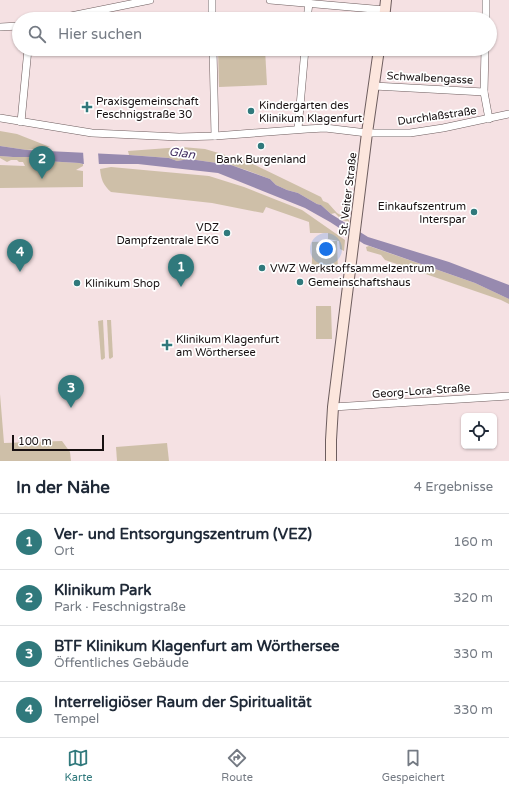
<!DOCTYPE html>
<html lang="de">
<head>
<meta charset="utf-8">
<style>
  :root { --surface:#fff; --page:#f2f2f3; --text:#1f2937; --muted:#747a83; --line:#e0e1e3; --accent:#30797c }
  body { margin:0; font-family:"Varela Round",sans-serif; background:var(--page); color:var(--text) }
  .controls { position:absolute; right:12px; bottom:12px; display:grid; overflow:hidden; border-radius:6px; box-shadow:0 1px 3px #0004 }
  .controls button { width:36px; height:36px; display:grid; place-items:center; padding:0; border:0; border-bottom:1px solid var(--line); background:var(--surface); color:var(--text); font:20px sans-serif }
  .scale { position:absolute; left:12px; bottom:10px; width:92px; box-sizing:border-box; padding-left:4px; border:2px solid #171011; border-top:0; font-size:11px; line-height:14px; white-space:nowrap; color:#171011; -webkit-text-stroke:3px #fff; paint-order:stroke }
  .you { position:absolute; left:326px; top:249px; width:14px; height:14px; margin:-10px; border:3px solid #fff; border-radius:50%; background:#1a73e8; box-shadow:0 0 0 6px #1a73e833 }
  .badge { display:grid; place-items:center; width:26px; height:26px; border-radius:50%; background:var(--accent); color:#fff; font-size:13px; font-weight:700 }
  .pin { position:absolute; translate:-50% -33px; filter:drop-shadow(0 1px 2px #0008) }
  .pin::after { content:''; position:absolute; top:21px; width:14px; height:12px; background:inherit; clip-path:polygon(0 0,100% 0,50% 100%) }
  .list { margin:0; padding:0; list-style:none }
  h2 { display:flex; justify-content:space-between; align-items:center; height:52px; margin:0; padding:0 16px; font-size:17px }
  h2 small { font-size:13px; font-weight:400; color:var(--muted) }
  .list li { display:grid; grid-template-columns:26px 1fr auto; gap:12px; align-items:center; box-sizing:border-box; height:56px; padding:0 16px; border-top:1px solid var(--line) }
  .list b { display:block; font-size:15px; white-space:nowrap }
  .list p { margin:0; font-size:13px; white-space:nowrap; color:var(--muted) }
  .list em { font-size:13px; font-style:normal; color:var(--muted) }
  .icon { flex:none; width:22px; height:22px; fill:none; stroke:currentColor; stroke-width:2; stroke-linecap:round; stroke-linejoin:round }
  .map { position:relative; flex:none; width:509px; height:461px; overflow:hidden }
  .search { position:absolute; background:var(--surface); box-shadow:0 1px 3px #0004; left:12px; right:12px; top:12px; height:44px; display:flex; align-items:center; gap:10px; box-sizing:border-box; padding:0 14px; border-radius:22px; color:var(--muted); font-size:15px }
  .sheet { height:276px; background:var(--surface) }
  nav { display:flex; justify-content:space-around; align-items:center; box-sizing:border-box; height:56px; border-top:1px solid var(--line); background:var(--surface); font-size:11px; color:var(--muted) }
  nav a { display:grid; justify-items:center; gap:2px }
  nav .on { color:var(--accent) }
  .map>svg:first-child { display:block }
  .green { fill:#cebfa8 }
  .water { fill:#978aaf }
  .pier { fill:#f5e1e3 }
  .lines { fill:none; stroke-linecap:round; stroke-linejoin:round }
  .minor-casing { stroke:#6d5d5e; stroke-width:8 }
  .secondary-casing { stroke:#6d5d5e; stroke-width:12 }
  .minor { stroke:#fff; stroke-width:7 }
  .secondary { stroke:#fce6dd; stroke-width:10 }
  .poi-dot { fill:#30797c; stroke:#fff; stroke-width:1.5 }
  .labels { text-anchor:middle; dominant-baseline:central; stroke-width:3.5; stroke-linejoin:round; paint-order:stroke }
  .street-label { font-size:11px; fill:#171011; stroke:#fff }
  .poi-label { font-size:11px; fill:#171011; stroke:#fff; text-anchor:start }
  .water-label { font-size:12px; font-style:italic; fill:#442f61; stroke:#fff }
</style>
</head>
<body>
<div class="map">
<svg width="509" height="461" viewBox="0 0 509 461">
  <rect width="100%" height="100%" fill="#f5e1e3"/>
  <!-- green -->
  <g class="green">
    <polygon points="218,49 265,49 267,85 219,87"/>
    <polygon points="0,131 17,134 50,147 27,150 0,146"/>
    <polygon points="182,147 205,149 249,162 321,197 323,201 328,203 337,213 349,220 349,222 342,220 335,213 331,214 321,205 317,204 298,193 287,190 276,185 270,179 246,170 231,165 189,159 177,161 169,158 129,155 128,151"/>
    <polygon points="0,156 13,157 30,157 45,161 79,163 83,164 83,166 76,170 83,171 83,187 0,188 0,165 25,166 23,162 19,162 17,160 11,160 7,162 0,158"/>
    <path d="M111 167 209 176 244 187 302 210 345 240 344 251 340 249 339 241 328 239V233H310L309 222 266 207 263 213 212 203 111 192C103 185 101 179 100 169Z"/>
    <polygon points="337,241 338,273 312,273 312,242"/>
    <polygon points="369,246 475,283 509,299 509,304 501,300 385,260 381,255 367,251 366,247"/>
    <polygon points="316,306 331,306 332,339 316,339"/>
    <polygon points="103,320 105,358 102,360 101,359 98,321"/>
    <polygon points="107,320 111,320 113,357 110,359 109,358"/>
    <polygon points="0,394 4,443 62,441 70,452 71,461 0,461"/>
    <polygon points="167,443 169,461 117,461 116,447"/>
  </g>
  <!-- water -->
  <polygon class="water" points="0,146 27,150 129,155 169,158 177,161 189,159 231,165 270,179 276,185 287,190 298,193 317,204 321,205 331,214 368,237 449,262 509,285 509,299 475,283 364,244 330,222 305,208 218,173 138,164 83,164 79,163 45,161 30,157 13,157 0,156"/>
  <!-- pier -->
  <polygon class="pier" points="83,151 98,152 99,166 84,166"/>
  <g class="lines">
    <defs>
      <g id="minor">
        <polyline points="212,0 212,19"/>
        <polyline points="270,0 385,10"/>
        <polyline points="56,19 150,0"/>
        <polyline points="307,19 309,3"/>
        <polyline points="486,19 486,0"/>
        <polyline points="0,27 19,26"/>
        <polyline points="213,49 215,136"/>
        <polyline points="485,49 484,92 489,119"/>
        <polyline points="374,86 484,92"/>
        <polyline points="0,118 92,133 179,137 215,136 307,129 325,128 367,133 410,133 443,128 509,114"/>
        <polyline points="21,122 28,49"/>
        <polyline points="298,129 305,49"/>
        <polyline points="333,407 509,396"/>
      </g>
      <g id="secondary">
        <polyline points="384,19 386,0"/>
        <polyline points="331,461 331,440 333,407 367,133 379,49"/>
      </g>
    </defs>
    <!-- minor casing -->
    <use href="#minor" class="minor-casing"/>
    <!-- secondary casing -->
    <use href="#secondary" class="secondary-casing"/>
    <!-- minor -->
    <use href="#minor" class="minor"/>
    <!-- secondary -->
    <use href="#secondary" class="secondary"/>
  </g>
  <!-- markers -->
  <g class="poi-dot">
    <path d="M85 101h4v4h4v4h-4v4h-4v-4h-4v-4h4z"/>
    <circle cx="251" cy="111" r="4"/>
    <circle cx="261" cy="146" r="4"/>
    <circle cx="474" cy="212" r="4"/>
    <circle cx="227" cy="233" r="4"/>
    <circle cx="262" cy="268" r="4"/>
    <circle cx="300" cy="282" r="4"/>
    <circle cx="77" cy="283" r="4"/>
    <path d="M165 339h4v4h4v4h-4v4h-4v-4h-4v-4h4z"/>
  </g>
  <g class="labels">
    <!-- street labels -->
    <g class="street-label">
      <text transform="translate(430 78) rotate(3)">Schwalbengasse</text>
      <text transform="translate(437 116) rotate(-8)">Durchlaßstraße</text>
      <text transform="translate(348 194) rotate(-83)">St. Veiter Straße</text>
      <text transform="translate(421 391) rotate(-4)">Georg-Lora-Straße</text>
    </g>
    <!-- poi labels -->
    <g class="poi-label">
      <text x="96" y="101">Praxisgemeinschaft<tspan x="96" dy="13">Feschnigstraße 30</tspan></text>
      <text x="259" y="105">Kindergarten des<tspan x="259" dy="13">Klinikum Klagenfurt</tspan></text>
      <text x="261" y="159" text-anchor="middle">Bank Burgenland</text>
      <text x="466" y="206" text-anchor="end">Einkaufszentrum<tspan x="466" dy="13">Interspar</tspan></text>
      <text x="219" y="227" text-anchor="end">VDZ<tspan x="219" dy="13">Dampfzentrale EKG</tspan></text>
      <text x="270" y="268">VWZ Werkstoffsammelzentrum</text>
      <text x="308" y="282">Gemeinschaftshaus</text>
      <text x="85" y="283">Klinikum Shop</text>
      <text x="176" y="339">Klinikum Klagenfurt<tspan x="176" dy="13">am Wörthersee</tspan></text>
    </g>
    <!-- water labels -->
    <g class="water-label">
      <text transform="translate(182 153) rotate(8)">Glan</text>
    </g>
  </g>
</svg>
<div class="controls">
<button><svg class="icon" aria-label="locate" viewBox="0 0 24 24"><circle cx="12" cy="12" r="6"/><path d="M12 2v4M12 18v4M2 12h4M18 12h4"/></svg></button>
</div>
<div class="scale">100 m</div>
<div class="you"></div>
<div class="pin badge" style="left:181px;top:287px">1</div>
<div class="pin badge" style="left:42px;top:179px">2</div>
<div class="pin badge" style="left:71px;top:408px">3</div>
<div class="pin badge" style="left:20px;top:272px">4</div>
<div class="search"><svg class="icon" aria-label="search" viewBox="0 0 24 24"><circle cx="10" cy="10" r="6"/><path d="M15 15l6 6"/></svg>Hier suchen</div>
</div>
<section class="sheet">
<h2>In der Nähe<small>4 Ergebnisse</small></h2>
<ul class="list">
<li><span class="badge">1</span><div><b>Ver- und Entsorgungszentrum (VEZ)</b><p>Ort</p></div><em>160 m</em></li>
<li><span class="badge">2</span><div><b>Klinikum Park</b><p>Park · Feschnigstraße</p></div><em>320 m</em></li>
<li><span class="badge">3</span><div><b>BTF Klinikum Klagenfurt am Wörthersee</b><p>Öffentliches Gebäude</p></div><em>330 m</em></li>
<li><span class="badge">4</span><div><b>Interreligiöser Raum der Spiritualität</b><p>Tempel</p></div><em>330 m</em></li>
</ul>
</section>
<nav>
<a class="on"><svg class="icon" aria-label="map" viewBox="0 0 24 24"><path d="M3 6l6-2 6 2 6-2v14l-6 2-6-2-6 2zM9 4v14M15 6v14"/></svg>Karte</a>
<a><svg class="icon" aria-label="directions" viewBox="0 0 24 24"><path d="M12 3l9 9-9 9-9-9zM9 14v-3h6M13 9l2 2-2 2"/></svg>Route</a>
<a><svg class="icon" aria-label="saved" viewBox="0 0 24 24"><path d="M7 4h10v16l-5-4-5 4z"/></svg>Gespeichert</a>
</nav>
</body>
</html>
